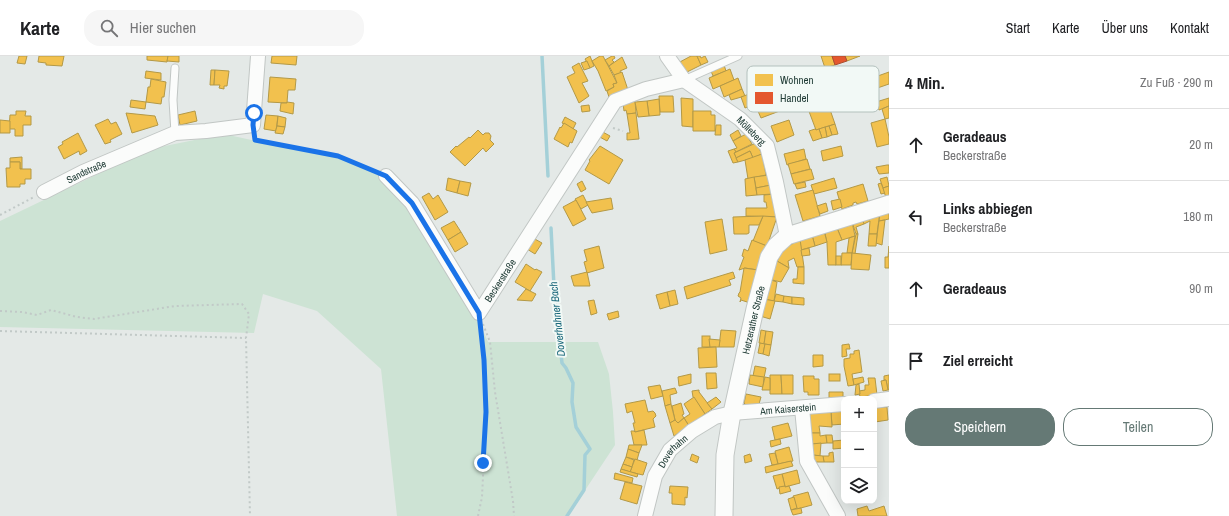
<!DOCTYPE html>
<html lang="de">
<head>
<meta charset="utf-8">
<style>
  :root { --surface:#fff; --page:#f6f6f6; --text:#202124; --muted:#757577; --line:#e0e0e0; --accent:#657975 }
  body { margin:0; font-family:"Archivo Narrow",sans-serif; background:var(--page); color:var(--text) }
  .controls { position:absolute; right:12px; bottom:12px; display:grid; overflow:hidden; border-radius:8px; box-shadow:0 4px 16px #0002 }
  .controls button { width:36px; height:36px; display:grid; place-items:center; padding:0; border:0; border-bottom:1px solid var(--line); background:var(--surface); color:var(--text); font:20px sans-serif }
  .stop { position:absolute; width:12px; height:12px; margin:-9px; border:3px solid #1a73e8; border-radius:50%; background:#fff }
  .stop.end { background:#1a73e8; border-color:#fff; box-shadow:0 1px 4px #0008 }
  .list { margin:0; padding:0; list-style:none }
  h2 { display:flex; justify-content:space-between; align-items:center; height:52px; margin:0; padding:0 16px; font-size:17px }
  h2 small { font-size:13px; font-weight:400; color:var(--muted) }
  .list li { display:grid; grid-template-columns:26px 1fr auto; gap:12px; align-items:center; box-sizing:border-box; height:72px; padding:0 16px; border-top:1px solid var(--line) }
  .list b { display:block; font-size:15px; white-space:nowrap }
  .list p { margin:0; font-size:13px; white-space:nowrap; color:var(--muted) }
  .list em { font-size:13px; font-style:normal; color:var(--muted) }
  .actions { display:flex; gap:8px; padding:12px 16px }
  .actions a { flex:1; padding:9px 0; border:1px solid var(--accent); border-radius:16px; text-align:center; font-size:14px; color:var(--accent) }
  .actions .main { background:var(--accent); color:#fff }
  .icon { flex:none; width:22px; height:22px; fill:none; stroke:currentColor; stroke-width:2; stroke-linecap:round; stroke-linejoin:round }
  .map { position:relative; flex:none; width:889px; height:460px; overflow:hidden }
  header { display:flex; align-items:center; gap:24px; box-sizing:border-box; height:56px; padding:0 20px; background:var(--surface); border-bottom:1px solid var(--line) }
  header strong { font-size:19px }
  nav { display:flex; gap:22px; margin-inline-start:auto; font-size:14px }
  .search { width:280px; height:36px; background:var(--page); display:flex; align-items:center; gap:10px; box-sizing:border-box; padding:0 14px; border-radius:16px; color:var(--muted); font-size:15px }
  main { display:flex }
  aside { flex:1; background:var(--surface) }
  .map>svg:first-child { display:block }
  .green { fill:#cde3d4 }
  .homes { fill:#f2c14e; stroke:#b39947 }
  .shops { fill:#e4572e; stroke:#aa4f31 }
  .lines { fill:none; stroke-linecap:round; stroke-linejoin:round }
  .stream { stroke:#a4d0d8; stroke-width:3.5 }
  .service-casing { stroke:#c1c6c4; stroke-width:9 }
  .minor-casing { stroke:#c1c6c4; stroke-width:16 }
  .tertiary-casing { stroke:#c1c6c4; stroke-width:19 }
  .path { stroke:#c1c9c7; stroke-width:2; stroke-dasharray:2 3; stroke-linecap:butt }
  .service { stroke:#fbfcfb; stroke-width:7 }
  .minor { stroke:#fbfcfb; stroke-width:14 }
  .tertiary { stroke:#fbfcfb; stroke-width:17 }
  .route { stroke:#1a73e8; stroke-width:5 }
  .labels { text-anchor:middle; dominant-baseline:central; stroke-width:4; stroke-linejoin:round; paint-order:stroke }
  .street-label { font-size:10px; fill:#213d37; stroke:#f2f9f6 }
  .water-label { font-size:11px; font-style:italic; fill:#1a687b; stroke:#f2f9f6 }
  .key { fill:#f2f9f6; stroke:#b3c1bd; stroke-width:1 }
  .key-label { font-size:11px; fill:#213d37 }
</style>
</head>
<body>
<header>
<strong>Karte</strong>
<div class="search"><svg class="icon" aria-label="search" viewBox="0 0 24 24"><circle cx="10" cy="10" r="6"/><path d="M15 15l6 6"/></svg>Hier suchen</div>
<nav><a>Start</a><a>Karte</a><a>Über uns</a><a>Kontakt</a></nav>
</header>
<main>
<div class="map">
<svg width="889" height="460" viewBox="0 0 889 460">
  <rect width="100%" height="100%" fill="#e4e9e7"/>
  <!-- green -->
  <polygon class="green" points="224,78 292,93 338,100 386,120 466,235 488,286 598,286 609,318 613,356 615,389 568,460 397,460 381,313 317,255 263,238 254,277 0,271 0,165 150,93"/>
  <!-- homes -->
  <g class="homes">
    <polygon points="19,0 27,0 25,8 17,7"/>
    <polygon points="39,0 64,0 62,10 46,9 46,7 38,6"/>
    <polygon points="147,0 168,0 167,6 147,4"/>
    <polygon points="168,0 179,0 179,6 167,5"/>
    <polygon points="272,0 297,0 296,9 271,7"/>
    <polygon points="590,0 594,10 590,12 585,3"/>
    <polygon points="600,0 603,0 617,27 613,28 614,31 606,35 598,15 592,5"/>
    <polygon points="612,0 614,0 615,2 612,4 614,6 609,10 605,4"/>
    <polygon points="691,0 697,0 701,9 683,18 678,7"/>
    <polygon points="697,0 700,0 701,2 705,0 708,6 701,9"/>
    <polygon points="821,0 832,0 835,9 825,12"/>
    <polygon points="845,0 860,0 847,5"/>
    <polygon points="622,1 627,12 620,15 621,17 614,19 609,10"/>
    <polygon points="587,5 590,12 584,14 581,7"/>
    <polygon points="579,7 588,25 582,27 589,40 579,47 567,21 575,17 572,11"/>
    <polygon points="724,9 726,15 713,20 711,15"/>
    <polygon points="730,13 734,24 713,33 709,22"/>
    <polygon points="211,14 215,14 214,29 210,29"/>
    <polygon points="215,14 229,15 227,30 224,30 224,33 219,32 220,29 214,29"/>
    <polygon points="146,15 161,17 161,24 145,22"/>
    <polygon points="622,16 628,34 609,41 607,35 614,31 613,28 617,27 614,19"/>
    <polygon points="889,16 889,28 863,37 860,30 862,29 861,26"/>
    <polygon points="270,21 296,23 295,34 288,34 287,47 268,46"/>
    <polygon points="738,22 742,33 724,41 720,30"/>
    <polygon points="151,23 166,26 164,41 162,41 161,48 146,46 148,31 150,31"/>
    <polygon points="742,33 745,40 731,44 729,39"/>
    <polygon points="779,36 785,53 761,62 754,46"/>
    <polygon points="752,37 755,48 745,52 741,41"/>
    <polygon points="659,40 673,40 674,56 660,56"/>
    <polygon points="681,42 693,43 693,71 682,70"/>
    <polygon points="826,42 835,68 816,74 807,50"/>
    <polygon points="889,42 889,50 879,54 876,46"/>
    <polygon points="659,43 660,59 649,60 647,45"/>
    <polygon points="131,44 146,46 145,53 130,51"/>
    <polygon points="635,45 636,57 627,58 626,54 624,55 623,47"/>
    <polygon points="647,45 649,60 638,61 635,46"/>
    <polygon points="287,46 294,47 293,58 280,55 281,47 287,47"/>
    <polygon points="589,49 590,55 582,56 581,50"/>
    <polygon points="889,50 889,62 885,63 882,53"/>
    <polygon points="16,55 26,55 25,60 31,60 31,69 23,69 23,80 15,80 15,73 9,73 10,59 16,59"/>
    <polygon points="195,55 197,65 180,69 178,59"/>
    <polygon points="693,55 711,55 711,59 715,59 715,75 693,75"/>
    <polygon points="126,57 155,60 158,69 132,77"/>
    <polygon points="636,57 639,83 627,84 627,77 630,77 627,58"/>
    <polygon points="266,59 278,60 276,75 264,73"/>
    <polygon points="278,60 286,62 285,71 277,70"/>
    <polygon points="565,61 576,67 573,73 562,67"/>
    <polygon points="108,63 111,68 116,66 122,78 110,84 111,86 105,88 95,69"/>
    <polygon points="885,63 889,81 889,88 877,91 871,67"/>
    <polygon points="0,64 10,65 10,77 0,77"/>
    <polygon points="789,64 794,79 777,86 771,70"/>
    <polygon points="564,67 577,75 572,87 570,86 568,91 554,83 560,71 561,72"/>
    <polygon points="835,68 838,78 832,79 829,70"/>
    <polygon points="716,69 721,69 721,79 715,79"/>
    <polygon points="277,70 285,71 283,78 275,77"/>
    <polygon points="829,70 832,79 827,81 825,71"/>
    <polygon points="825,71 827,81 822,82 819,73"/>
    <polygon points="815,73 816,74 819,73 822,82 813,85 809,75"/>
    <polygon points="478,74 483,79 485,77 489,77 491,80 490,84 494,88 486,96 483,92 465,110 450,96 456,90 457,91 469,81 470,82"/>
    <polygon points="738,74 741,80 733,85 730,79"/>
    <polygon points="601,75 610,80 607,85 598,80"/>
    <polygon points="78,77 87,95 80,99 79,95 64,103 58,91 63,88 62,86"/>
    <polygon points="746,78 752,88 736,96 734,93 737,92 733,85"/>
    <polygon points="756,87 762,98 753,102 750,95 736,102 734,97"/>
    <polygon points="600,90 623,104 609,128 585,114 590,105 589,104"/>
    <polygon points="841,90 843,100 823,105 821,95"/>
    <polygon points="734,93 736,96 734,97 738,106 733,107 728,95"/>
    <polygon points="804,93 806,103 787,109 784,98"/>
    <polygon points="750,95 753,102 738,106 736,102"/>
    <polygon points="762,98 766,119 748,123 745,104"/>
    <polygon points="22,101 22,113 20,113 20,106 10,106 10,102"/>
    <polygon points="807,103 810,113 791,118 788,108"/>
    <polygon points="10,106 20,106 20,113 31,113 31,123 25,123 25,128 20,128 20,131 7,131 6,112 10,112"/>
    <polygon points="887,109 889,109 889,117 879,118 876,111"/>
    <polygon points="811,113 814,123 794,128 791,118"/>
    <polygon points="769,119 771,129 756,132 754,121"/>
    <polygon points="754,121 757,139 746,140 745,123"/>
    <polygon points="887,121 889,130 883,132 880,123"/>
    <polygon points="448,122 460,125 457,137 446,134"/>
    <polygon points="834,122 837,132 814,138 811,129"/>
    <polygon points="460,125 471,127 468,140 457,137"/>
    <polygon points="582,125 586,133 581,136 577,128"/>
    <polygon points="805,126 806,131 797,133 795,128"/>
    <polygon points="881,127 885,137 881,138 878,128"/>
    <polygon points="863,128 868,145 857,148 856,146 853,147 853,149 842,153 837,136"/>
    <polygon points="771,129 773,138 757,139 756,132"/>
    <polygon points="889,130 889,142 886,142 883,132"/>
    <polygon points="813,134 820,160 803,165 795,139"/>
    <polygon points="429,137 433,143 438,139 448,156 435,164 422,141"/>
    <polygon points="775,138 777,161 746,160 746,152 767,152 766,146 764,146 764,139"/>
    <polygon points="583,139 588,149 581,153 575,143"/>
    <polygon points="611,142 613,153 592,157 586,146"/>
    <polygon points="840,143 842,151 833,154 831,145"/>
    <polygon points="576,144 586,163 573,170 563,151"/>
    <polygon points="826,147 828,155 820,158 817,150"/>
    <polygon points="889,154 889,163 879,165 880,155"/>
    <polygon points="880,155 877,178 869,178 870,165 864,168 862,162"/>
    <polygon points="763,160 777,161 767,190 753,185"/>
    <polygon points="763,160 759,169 749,169 749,177 747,178 734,178 733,161"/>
    <polygon points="862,162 864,168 856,171 858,178 856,178 852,166"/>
    <polygon points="722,163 727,194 710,198 705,166"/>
    <polygon points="885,164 882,189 876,187 879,165"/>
    <polygon points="454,165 461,176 448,184 441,172"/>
    <polygon points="852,166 855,180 842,184 837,172"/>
    <polygon points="837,172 842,184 836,186 836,209 828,209 827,187 825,177"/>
    <polygon points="824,175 827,186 815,190 812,179"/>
    <polygon points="461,176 468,188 455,196 448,184"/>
    <polygon points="856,178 858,178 855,198 852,197"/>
    <polygon points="869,178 877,178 876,190 868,190"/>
    <polygon points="812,179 815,190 801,194 800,183"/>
    <polygon points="855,180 852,197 847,197 849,182"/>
    <polygon points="533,182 542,187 535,198 527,193"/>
    <polygon points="800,183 804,211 797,211 794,202 788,205 789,212 777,205 784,193"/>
    <polygon points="752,184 767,190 758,214 745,212 739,214 744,201 742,200 744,193 748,195"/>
    <polygon points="599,190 604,212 587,217 584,206 587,205 584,194"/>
    <polygon points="889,190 889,212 885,212 885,201 888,201"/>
    <polygon points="809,192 810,199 802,200 801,194"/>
    <polygon points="842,197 852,197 851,209 841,209"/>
    <polygon points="852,197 871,199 869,214 851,213"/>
    <rect x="836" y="200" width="5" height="9"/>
    <polygon points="777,205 789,212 781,226 768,223"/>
    <polygon points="526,208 535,214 536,213 542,216 530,235 515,226"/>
    <polygon points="798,211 804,211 804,228 793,227 793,223 797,223"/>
    <polygon points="744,212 758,214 750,247 741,244 740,246 741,242 738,240 739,237 740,236"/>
    <polygon points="587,216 590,230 574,230 571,220"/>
    <polygon points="733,216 735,222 729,224 731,229 687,243 684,231"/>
    <polygon points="768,223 777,226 774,245 763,243"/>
    <polygon points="526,233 536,238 532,245 517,244"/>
    <polygon points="675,234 678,248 670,250 667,236"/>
    <polygon points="667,236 670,250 660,253 656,239"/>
    <polygon points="776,238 784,240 783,246 774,245"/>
    <polygon points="784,240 792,241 792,248 783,246"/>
    <polygon points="792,241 804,242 804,249 792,248"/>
    <polygon points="763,243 775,245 770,263 760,260"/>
    <polygon points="594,244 597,257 591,259 588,245"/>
    <polygon points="618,255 619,261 609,264 607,258"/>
    <polygon points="721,274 736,275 734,291 719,291"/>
    <polygon points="761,274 766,275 764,288 759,287"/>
    <polygon points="766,275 773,276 771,289 764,288"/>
    <rect x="702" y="280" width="8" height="11"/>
    <polygon points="709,283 720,284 719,291 710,291"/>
    <polygon points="760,287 765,288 763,298 758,297"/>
    <polygon points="765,288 771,289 769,300 763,298"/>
    <polygon points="849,288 850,293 846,293 847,300 842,301 842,289"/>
    <polygon points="716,291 717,311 699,312 698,292"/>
    <polygon points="859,294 862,316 852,318 854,329 848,330 844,310 844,303 850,302 850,298 854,298 854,295"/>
    <polygon points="813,299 823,299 823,310 813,311"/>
    <polygon points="755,310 766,312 764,322 753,320"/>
    <polygon points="706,317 716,317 717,332 707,333"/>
    <polygon points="691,318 691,327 679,330 678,321"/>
    <rect x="829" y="318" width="11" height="7"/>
    <polygon points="750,319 764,321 763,331 749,328"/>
    <polygon points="770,319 781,319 782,338 770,338"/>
    <polygon points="781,319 793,319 793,338 782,338"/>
    <polygon points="889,319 889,334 888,334 886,324 884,324 884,320"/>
    <polygon points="803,320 814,320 814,323 819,323 819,339 808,339 808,336 804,336"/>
    <polygon points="765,321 770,322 770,334 762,334"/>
    <polygon points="863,321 864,326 854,329 853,323"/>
    <polygon points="868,322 875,322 877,339 860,341 859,335 865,334 865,329 869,329"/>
    <polygon points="886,324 888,334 883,335 881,325"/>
    <polygon points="859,328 860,338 855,339 856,329"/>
    <polygon points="660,329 663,340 651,343 648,331"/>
    <polygon points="675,332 677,337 670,339 671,348 665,350 662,335"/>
    <polygon points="699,334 699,336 712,353 705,358 693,341 692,335"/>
    <polygon points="829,336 843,336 843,343 829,344"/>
    <polygon points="746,338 761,341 759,348 746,349 744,347"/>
    <polygon points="694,341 705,358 689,370 684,362 690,358 684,348"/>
    <polygon points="716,341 721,346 712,353 707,347"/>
    <polygon points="645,344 648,356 653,355 655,357 656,360 653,363 655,371 635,376 633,367 635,367 632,355 627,357 625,348"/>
    <polygon points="681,347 684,358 682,359 684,362 678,367 675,364 672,350"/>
    <polygon points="671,348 675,364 670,367 665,350"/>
    <polygon points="887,351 888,364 875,366 876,373 874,373 874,352"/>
    <polygon points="843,355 844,368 832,369 831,356"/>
    <polygon points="831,356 832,371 819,370 820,377 811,377 809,357"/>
    <polygon points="684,362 689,370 674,380 670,367 675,364 678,367"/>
    <polygon points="788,367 792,380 775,384 772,371"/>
    <polygon points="644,374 647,389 634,389 631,375 634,375 635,376"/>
    <polygon points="811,377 820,377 820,380 826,379 827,387 812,388"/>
    <polygon points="826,379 832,379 833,387 827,387"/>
    <polygon points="780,383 781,388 771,391 770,385"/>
    <polygon points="844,384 844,392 833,393 833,385"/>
    <polygon points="821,387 820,400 813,399 812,388"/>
    <polygon points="629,389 642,389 639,397 628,393"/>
    <polygon points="789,391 793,405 778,408 775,395"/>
    <polygon points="628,393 639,397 637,404 626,401"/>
    <polygon points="833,396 834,406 824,406 823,400 829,400 829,397"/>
    <polygon points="775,397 778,408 772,409 769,398"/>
    <polygon points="692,398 699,401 697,407 690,404"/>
    <polygon points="750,398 752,405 745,407 744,400"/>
    <polygon points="813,399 823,400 824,406 813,406"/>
    <polygon points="626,401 634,404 632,411 623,408"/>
    <polygon points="635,403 647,407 643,419 630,416"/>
    <polygon points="791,405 793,410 766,417 765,411"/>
    <polygon points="623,408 632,411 630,416 621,413"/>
    <polygon points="621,413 638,418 637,421 620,416"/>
    <polygon points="797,414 800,427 785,431 782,418"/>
    <polygon points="615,417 633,422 632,427 614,423"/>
    <polygon points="782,418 785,430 777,433 773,420"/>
    <polygon points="625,426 642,430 637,448 620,443"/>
    <polygon points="670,430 688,431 687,442 685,441 685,449 672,448 672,437 669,437"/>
    <polygon points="785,430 785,431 789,430 791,435 780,438 779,431"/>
    <polygon points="808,436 812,449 797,453 793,440"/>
    <polygon points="794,441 797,452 791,454 788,443"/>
    <polygon points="867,450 869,455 884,450 887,460 858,460 857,453"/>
    <polygon points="801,452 802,457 793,459 791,454"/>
  </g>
  <!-- shops -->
  <polygon class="shops" points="832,0 845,0 847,5 835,9"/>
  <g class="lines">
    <!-- stream -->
    <g class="stream">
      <polyline points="542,0 548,120"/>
      <path d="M551 172 555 250C555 255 555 260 557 264 559 270 562 273 559 280L562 307 566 312 573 327 572 346 576 371 590 393 585 399 584 434 567 460"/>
    </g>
    <defs>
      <g id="service">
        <polyline points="175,12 173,44 175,77"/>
        <polyline points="684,24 738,0"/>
      </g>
      <g id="minor">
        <path id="s1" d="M667 0 684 24 740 63 767 90 776 126 787 180"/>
        <path id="s2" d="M386 120 412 147 479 257 615 45 646 33 684 24"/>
        <path id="s3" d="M44 136 83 116 175 77 206 75 253 69 258 0"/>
        <polyline points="874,345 889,343"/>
        <polyline points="802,352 807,405 838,460"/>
        <path id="s4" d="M645 460 655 420 670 394 692 375 715 361 732 357 844 348"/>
      </g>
      <g id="tertiary">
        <path id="s5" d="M724 460 725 399 732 357 755 253 769 201 776 190 787 180 889 148"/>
      </g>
    </defs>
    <!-- service casing -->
    <use href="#service" class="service-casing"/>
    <!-- minor casing -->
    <use href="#minor" class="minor-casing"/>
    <!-- tertiary casing -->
    <use href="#tertiary" class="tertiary-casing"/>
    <!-- path -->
    <g class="path">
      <polyline points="613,72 623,75"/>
      <polyline points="255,82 255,84 338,100 376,116"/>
      <polyline points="0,159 34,141"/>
      <polyline points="0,255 22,256 37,259 51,254 77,261 94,263 175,250 242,248 249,258 246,282 250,460"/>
      <polyline points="483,268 490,286 495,336 513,445 514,460"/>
      <polyline points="0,275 246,282"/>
      <polyline points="478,460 482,441 486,357 484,304 480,268"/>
    </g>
    <!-- service -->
    <use href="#service" class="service"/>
    <!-- minor -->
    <use href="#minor" class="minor"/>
    <!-- tertiary -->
    <use href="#tertiary" class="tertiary"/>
  </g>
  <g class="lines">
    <!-- route -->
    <polyline class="route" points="254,57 253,69 255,84 338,100 386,120 412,147 479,257 484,304 486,356 483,407"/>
  </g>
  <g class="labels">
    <!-- street labels -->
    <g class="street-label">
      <text stroke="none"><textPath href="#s1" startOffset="114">Mölleberg</textPath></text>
      <text stroke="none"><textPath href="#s3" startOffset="47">Sandstraße</textPath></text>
      <text stroke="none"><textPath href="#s2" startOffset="205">Beckerstraße</textPath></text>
      <text stroke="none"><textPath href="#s5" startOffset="199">Hetzerather Straße</textPath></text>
      <text stroke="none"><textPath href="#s4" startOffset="201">Am Kaiserstein</textPath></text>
      <text stroke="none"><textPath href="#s4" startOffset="72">Doverhahn</textPath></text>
    </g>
    <!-- water labels -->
    <g class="water-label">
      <text transform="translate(557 263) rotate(-96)">Doverhahner Bach</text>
    </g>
  </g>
  <!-- legend -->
  <rect x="747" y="10" width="132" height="46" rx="6" class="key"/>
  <rect x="755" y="18" width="18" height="12" fill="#f2c14e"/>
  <rect x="755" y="36" width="18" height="12" fill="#e4572e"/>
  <g class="key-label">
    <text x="780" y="28">Wohnen</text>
    <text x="780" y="46">Handel</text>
  </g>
</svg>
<div class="controls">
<button>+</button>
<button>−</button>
<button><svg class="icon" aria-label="layers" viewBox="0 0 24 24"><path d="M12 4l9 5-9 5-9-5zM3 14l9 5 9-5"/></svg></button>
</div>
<div class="stop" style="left:254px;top:57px"></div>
<div class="stop end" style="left:483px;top:407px"></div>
</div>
<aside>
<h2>4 Min.<small>Zu Fuß · 290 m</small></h2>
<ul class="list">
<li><svg class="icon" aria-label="ahead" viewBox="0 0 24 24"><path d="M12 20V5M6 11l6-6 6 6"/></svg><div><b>Geradeaus</b><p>Beckerstraße</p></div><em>20 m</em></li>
<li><svg class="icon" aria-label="left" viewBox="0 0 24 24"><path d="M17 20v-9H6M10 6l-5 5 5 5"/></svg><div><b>Links abbiegen</b><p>Beckerstraße</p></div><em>180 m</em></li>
<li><svg class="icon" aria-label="ahead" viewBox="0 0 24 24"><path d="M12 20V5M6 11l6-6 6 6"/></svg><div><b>Geradeaus</b></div><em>90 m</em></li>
<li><svg class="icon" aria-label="arrive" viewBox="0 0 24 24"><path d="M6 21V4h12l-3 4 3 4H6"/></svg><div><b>Ziel erreicht</b></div></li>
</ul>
<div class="actions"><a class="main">Speichern</a><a>Teilen</a></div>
</aside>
</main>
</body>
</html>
